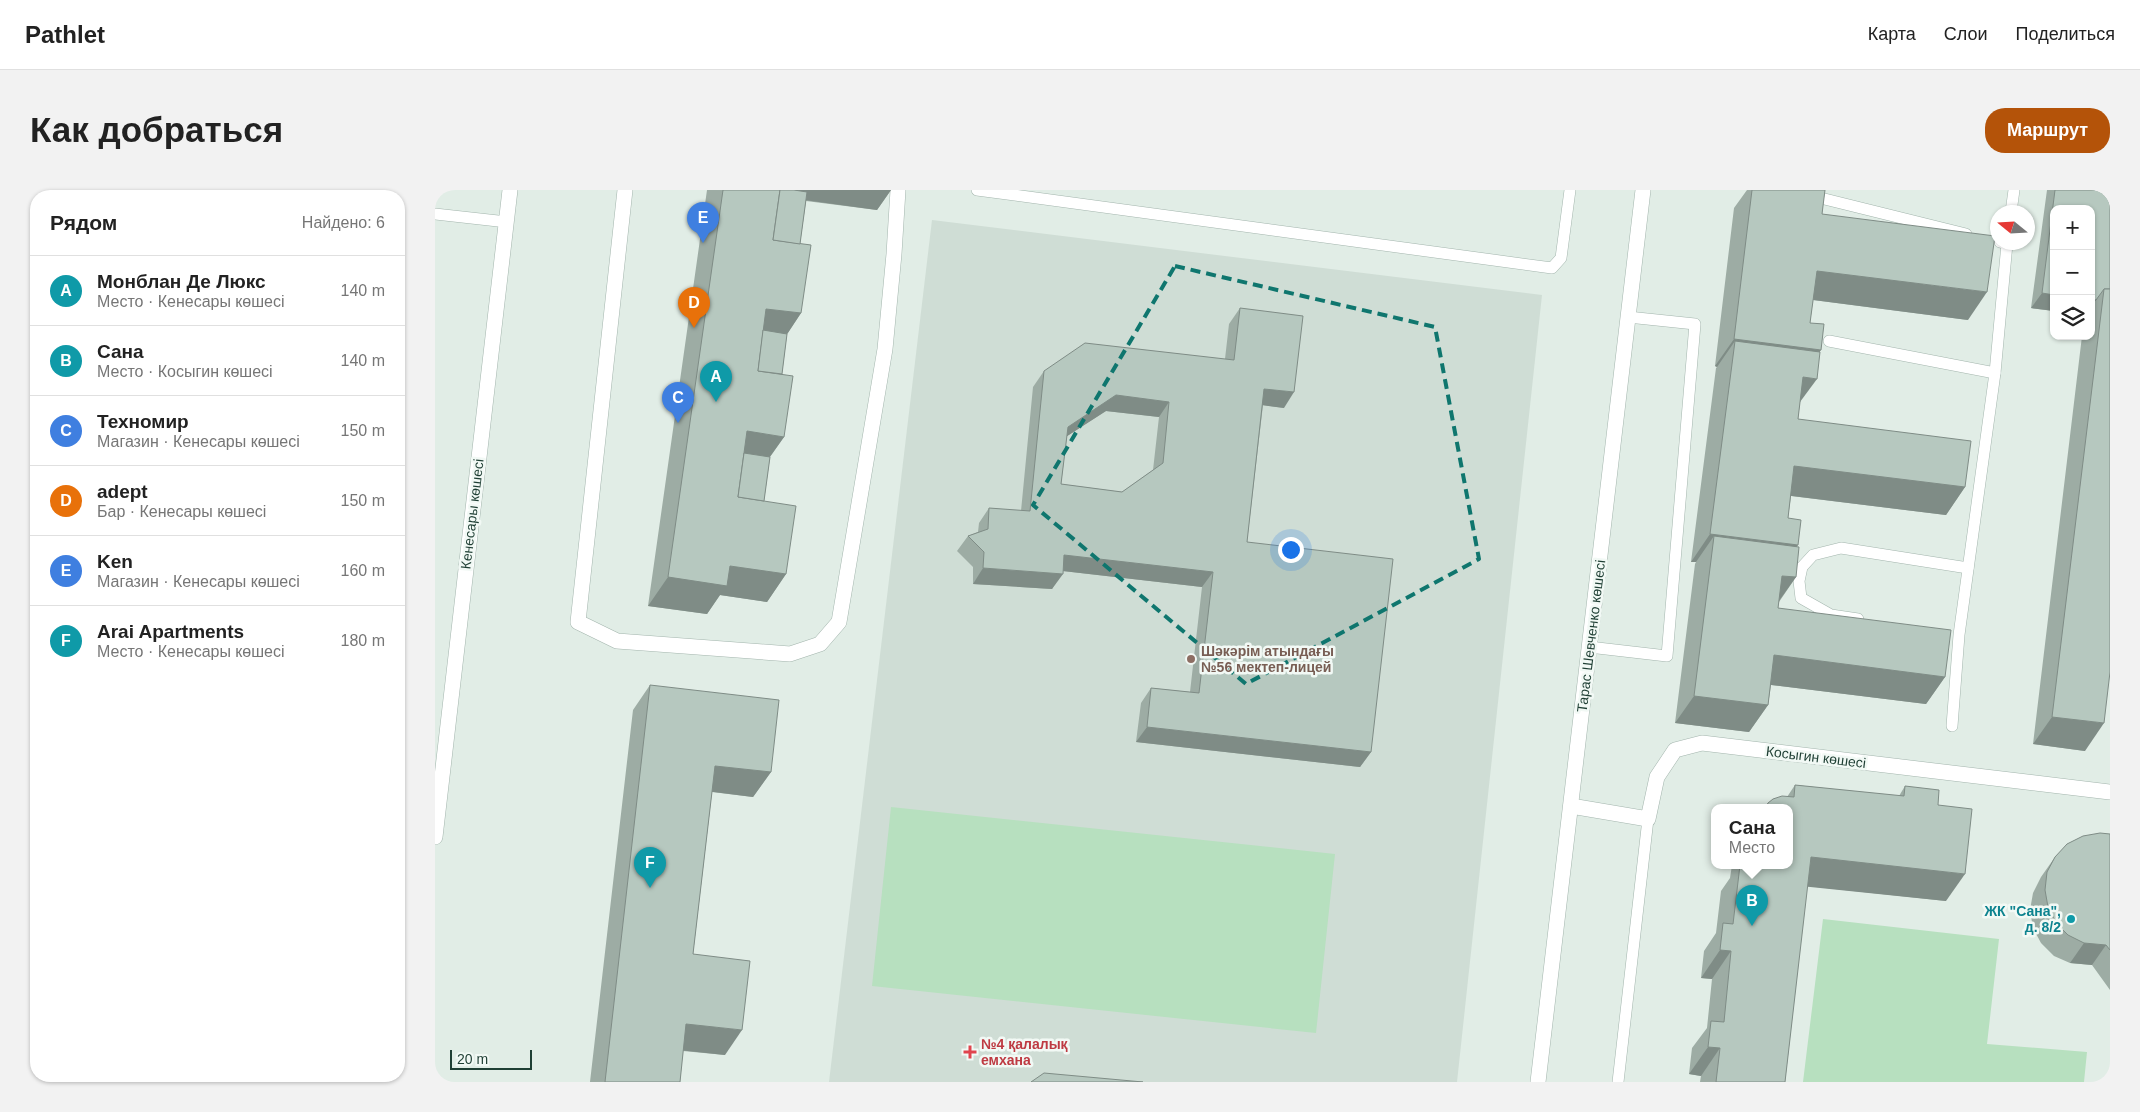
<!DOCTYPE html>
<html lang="ru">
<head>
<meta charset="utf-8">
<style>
  :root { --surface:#fff; --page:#f2f2f2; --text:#222; --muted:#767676; --line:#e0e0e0; --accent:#b45309 }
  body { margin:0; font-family:Arial,sans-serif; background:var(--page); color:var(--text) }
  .controls { position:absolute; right:15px; top:15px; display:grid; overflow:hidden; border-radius:10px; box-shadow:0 1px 4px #0004 }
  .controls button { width:45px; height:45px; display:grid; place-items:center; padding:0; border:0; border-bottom:1px solid var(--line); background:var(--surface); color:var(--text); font:25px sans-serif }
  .compass { position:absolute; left:1555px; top:15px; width:45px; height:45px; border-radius:50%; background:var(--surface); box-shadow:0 1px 4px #0004; rotate:288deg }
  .scale { position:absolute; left:15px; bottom:12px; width:82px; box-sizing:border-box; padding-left:5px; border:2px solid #1f3f34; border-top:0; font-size:14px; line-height:18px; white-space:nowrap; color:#1f3f34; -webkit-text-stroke:4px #f2f9f5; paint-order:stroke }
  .you { position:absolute; left:855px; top:359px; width:18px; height:18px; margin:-12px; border:4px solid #fff; border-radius:50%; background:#1a73e8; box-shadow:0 0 0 8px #1a73e833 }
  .badge { display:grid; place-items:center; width:32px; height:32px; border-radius:50%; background:var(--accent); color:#fff; font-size:16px; font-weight:700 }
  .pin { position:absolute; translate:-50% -41px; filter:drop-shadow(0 1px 2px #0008) }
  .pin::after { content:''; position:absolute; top:26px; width:18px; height:15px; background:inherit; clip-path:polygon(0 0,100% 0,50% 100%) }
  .popup { position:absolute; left:1276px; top:614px; width:82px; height:65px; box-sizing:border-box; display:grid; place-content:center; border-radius:10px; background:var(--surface); filter:drop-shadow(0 1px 4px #0005); font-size:16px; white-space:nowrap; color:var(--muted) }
  .popup b { font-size:19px; color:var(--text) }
  .popup::after { content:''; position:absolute; left:50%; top:100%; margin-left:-10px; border:10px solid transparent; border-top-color:var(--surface) }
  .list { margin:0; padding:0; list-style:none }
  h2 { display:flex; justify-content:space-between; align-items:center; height:65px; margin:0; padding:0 20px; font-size:21px }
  h2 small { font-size:16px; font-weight:400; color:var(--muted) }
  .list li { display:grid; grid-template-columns:32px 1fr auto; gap:15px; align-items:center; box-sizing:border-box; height:70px; padding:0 20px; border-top:1px solid var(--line) }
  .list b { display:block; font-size:19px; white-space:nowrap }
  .list p { margin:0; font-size:16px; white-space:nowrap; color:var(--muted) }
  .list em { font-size:16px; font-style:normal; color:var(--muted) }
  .icon { flex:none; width:28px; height:28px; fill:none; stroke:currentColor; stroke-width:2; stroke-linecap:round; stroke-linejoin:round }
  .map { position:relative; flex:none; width:1675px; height:892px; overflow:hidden; border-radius:20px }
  header { display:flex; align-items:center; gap:30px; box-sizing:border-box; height:70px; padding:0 25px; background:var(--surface); border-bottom:1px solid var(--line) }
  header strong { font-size:24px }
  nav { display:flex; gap:28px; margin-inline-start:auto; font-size:18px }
  .intro { display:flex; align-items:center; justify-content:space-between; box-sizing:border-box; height:120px; padding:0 30px }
  h1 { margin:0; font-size:35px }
  .button { padding:12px 22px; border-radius:20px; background:var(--accent); color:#fff; font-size:18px; font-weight:700 }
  main { display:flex; gap:30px; padding:0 30px }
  aside { flex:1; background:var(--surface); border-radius:20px; box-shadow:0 1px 4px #0004 }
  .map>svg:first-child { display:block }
  .built { fill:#cfddd5 }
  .green { fill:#b7e0bf }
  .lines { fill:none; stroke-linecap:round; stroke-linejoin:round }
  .service-casing { stroke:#a3b5ad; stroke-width:12 }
  .minor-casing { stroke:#a3b5ad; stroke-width:16 }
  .tertiary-casing { stroke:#a3b5ad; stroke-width:16 }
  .service { stroke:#fff; stroke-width:11 }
  .minor { stroke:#fff; stroke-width:15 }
  .tertiary { stroke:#fff; stroke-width:15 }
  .wall { fill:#9daca4; fill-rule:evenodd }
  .shaded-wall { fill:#7f8c86 }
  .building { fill:#b6c8bf; stroke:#7f8c86; fill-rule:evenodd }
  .marked { fill:none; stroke:#0f766e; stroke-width:4; stroke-dasharray:10 6; stroke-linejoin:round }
  .education-dot { fill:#8d6e63; stroke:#f2f9f5; stroke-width:2 }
  .culture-dot { fill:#0f9aa8; stroke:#f2f9f5; stroke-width:2 }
  .health-dot { fill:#e0444e; stroke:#f2f9f5; stroke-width:2 }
  .labels { text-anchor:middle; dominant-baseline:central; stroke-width:5; stroke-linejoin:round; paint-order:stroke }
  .street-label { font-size:14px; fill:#1f3f34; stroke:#f2f9f5 }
  .education-label { font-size:14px; font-weight:bold; fill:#785e54; stroke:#f2f9f5; text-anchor:start }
  .culture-label { font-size:14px; font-weight:bold; fill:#0d838f; stroke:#f2f9f5; text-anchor:end }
  .health-label { font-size:14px; font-weight:bold; fill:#be3a42; stroke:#f2f9f5; text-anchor:start }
</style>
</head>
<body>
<header>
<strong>Pathlet</strong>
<nav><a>Карта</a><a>Слои</a><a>Поделиться</a></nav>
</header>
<div class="intro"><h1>Как добраться</h1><a class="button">Маршрут</a></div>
<main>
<aside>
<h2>Рядом<small>Найдено: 6</small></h2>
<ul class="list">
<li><span class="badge" style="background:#0f9aa8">A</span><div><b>Монблан Де Люкс</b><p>Место · Кенесары көшесі</p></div><em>140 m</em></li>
<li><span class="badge" style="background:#0f9aa8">B</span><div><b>Сана</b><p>Место · Косыгин көшесі</p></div><em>140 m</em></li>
<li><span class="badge" style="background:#3f7fe0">C</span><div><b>Техномир</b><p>Магазин · Кенесары көшесі</p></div><em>150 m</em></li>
<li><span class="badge" style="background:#e8710a">D</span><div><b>adept</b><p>Бар · Кенесары көшесі</p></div><em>150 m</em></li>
<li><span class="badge" style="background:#3f7fe0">E</span><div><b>Ken</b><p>Магазин · Кенесары көшесі</p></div><em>160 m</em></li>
<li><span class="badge" style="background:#0f9aa8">F</span><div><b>Arai Apartments</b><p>Место · Кенесары көшесі</p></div><em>180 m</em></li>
</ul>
</aside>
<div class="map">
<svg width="1675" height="892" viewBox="0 0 1675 892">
  <rect width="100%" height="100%" fill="#e1ede6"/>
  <!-- built -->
  <polygon class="built" points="497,30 1107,105 1022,892 394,892"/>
  <!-- green -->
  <g class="green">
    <polygon points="456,617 900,664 881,843 437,796"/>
    <polygon points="1388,729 1564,749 1552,854 1652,862 1649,892 1368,892"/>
  </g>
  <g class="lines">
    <defs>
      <g id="service">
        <polyline points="542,0 1117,78 1126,68 1135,0"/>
        <polyline points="1353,0 1531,44"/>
        <polyline points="1576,22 1579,0"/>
        <polyline points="0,24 72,32"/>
        <polyline points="1394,151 1560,183"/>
        <polyline points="1423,429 1396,425 1366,408 1364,391 1367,377 1378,365 1406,358 1533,378"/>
        <polyline points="1154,457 1232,466 1260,134 1193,127"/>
        <polyline points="1517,536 1524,445 1560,183 1572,54 1565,52"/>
        <polyline points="1183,892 1213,629"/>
      </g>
      <g id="minor">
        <polyline points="190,0 143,432 182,451 355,464 385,454 404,432 450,159 459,64 463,0"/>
        <polyline points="1136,616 1213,629 1222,587 1240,560 1267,553 1675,602"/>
      </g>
      <g id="tertiary">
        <polyline points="0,647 75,0"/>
        <polyline points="1103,892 1208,0"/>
      </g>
    </defs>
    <!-- service casing -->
    <use href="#service" class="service-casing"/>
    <!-- minor casing -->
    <use href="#minor" class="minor-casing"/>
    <!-- tertiary casing -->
    <use href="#tertiary" class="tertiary-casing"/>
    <!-- service -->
    <use href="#service" class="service"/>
    <!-- minor -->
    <use href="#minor" class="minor"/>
    <!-- tertiary -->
    <use href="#tertiary" class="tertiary"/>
  </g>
  <!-- wall -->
  <g class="wall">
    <polygon points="272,0 456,0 442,20 371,11 365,54 366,123 352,144 347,184 349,247 335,267 329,311 351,384 332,412 285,405 272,424 213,416"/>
    <polygon points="1312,0 1390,0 1387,24 1533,130 1378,110 1375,133 1385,162 1365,212 1363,229 1530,297 1511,325 1356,306 1353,328 1362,357 1361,387 1344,412 1343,418 1510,487 1491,514 1336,495 1333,515 1314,542 1240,533 1260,374 1261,372 1256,372 1281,178 1282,177 1280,176 1299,18"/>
    <polygon points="1612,0 1675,0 1650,561 1598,554 1647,146 1656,146 1656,19 1619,19 1619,121 1596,118"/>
    <path d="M805 118 849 218 828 215 812 352 936 562 925 577 701 552 706 513 716 498 755 502 767 397 628 381 617 399 538 394V377L522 361 533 346 543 342 544 333 554 318 586 321 598 197 609 181 790 169 794 134ZM671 221 724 227 718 280 687 302 626 294 632 246Z"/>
    <polygon points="215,495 336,582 318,607 277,602 258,764 290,865 248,861 245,892 155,892 198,520"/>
    <polygon points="1360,595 1464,606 1470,596 1503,615 1511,711 1372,696 1350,892 1265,892 1266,886 1254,884 1257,858 1272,838 1277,789 1266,788 1269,761 1281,743 1286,701 1295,688 1297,675 1354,675 1354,617 1330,617 1333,613 1352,607"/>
    <polygon points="1675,644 1675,800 1657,775 1635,773 1619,766 1606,753 1598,738 1595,720 1598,703 1606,687 1620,667"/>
  </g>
  <!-- shaded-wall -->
  <g class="shaded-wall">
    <polygon points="334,0 456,0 442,20 333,5"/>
    <polygon points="1382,81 1552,102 1533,130 1363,108"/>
    <polygon points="1607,103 1619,105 1619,121 1596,118"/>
    <polygon points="1656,109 1661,110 1656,116"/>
    <polygon points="331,119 366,123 347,152 316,148"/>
    <polygon points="1299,149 1386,160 1367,187 1300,151 1282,177 1280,176"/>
    <polygon points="1368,187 1382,189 1362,216"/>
    <polygon points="829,199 859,202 849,218 819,214"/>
    <polygon points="681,205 734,212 724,227 671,221 623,252 633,237"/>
    <polygon points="312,241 349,247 329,275 297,270"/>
    <polygon points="1359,276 1530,297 1511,325 1340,304"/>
    <polygon points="1275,344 1363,355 1344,382 1279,346 1261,372 1256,372"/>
    <polygon points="629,365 778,382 767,397 619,380"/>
    <polygon points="295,376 351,384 332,412 285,405 272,424 213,416 233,387"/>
    <polygon points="548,378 628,384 617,399 538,394"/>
    <polygon points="1347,386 1361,387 1341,415"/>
    <polygon points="1339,465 1510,487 1491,514 1320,493"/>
    <polygon points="1259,506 1333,515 1314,542 1240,533"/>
    <polygon points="1617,527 1669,533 1650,561 1598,554"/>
    <polygon points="712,537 936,562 925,577 701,552"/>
    <polygon points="280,576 336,582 318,607 263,600"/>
    <polygon points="1376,667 1530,684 1511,711 1356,695"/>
    <polygon points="1649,753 1671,755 1657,775 1635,773"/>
    <polygon points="1285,760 1296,761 1277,789 1266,788"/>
    <polygon points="251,834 307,840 290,865 234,859"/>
    <polygon points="1273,857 1285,858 1266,886 1254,884"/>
  </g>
  <!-- building -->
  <g class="building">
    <polygon points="288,0 345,0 338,50 376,55 366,123 331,119 323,181 358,186 349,247 312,241 303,307 361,316 351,384 295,376 292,396 233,387"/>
    <polygon points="345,0 359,0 372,2 365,54 338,50"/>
    <polygon points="1317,0 1390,0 1387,24 1560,46 1552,102 1382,81 1375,133 1389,134 1386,160 1299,149"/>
    <polygon points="1620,0 1675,0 1675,99 1669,99 1661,110 1656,109 1656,19 1619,19 1619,105 1607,103"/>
    <polygon points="1669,99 1675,99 1675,482 1669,533 1617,527"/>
    <path d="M805 118 868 126 859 202 829 199 812 352 958 369 936 562 712 537 716 498 764 503 778 382 629 365 628 384 548 378 549 362 533 346 553 339 554 318 595 321 609 181 650 153 799 170ZM681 205 734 212 728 273 687 302 626 294 633 237Z"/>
    <polygon points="328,140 352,144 347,184 323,181"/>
    <polygon points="1300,151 1385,162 1382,189 1368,187 1363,229 1536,251 1530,297 1359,276 1353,328 1366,330 1363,355 1275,344"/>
    <polygon points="309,263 335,267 329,311 303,307"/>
    <polygon points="1279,346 1364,357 1361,387 1347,386 1343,418 1516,440 1510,487 1339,465 1333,515 1259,506"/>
    <polygon points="215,495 344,510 336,582 280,576 258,764 315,771 307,840 251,834 245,892 170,892"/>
    <polygon points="1360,595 1469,606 1470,596 1504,600 1503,615 1537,619 1530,684 1376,667 1350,892 1281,892 1285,858 1273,857 1276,831 1289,832 1296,761 1285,760 1288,733 1298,734 1305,675 1354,675 1354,617 1331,617 1333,613 1338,609 1347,606 1359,607"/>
    <polygon points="1665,643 1675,644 1675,760 1671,755 1649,753 1633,745 1621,733 1613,717 1610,700 1612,682 1620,667 1632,654 1648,646"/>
    <polygon points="609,883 708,892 596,892"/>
  </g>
  <!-- marked area -->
  <path class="marked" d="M740 76 1000 137 1044 369 811 494 598 315Z"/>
  <!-- markers -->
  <circle class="education-dot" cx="756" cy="469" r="5"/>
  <circle class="culture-dot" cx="1636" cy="729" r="5"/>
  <path class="health-dot" d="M532.5 854.5h5v5h5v5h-5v5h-5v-5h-5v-5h5z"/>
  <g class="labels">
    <!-- street labels -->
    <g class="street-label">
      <text transform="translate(37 324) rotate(-83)">Кенесары көшесі</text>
      <text transform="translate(1156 446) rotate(-83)">Тарас Шевченко көшесі</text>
      <text transform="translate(1381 567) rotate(7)">Косыгин көшесі</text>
    </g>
    <!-- education labels -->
    <g class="education-label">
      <text x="766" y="461">Шәкәрім атындағы<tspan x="766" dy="16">№56 мектеп-лицей</tspan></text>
    </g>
    <!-- culture labels -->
    <g class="culture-label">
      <text x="1626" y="721">ЖК "Сана",<tspan x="1626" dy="16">д. 8/2</tspan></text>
    </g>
    <!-- health labels -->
    <g class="health-label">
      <text x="546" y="854">№4 қалалық<tspan x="546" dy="16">емхана</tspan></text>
    </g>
  </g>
</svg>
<div class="controls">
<button>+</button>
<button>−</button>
<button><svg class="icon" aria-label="layers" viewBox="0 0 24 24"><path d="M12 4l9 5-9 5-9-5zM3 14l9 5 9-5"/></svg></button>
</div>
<svg class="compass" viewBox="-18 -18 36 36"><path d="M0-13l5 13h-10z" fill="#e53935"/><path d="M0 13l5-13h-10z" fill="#767676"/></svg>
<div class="scale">20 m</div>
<div class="you"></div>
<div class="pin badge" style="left:281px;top:212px;background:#0f9aa8">A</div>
<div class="pin badge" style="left:1317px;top:736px;background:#0f9aa8">B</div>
<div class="popup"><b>Сана</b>Место</div>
<div class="pin badge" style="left:243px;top:233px;background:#3f7fe0">C</div>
<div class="pin badge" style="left:259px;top:138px;background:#e8710a">D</div>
<div class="pin badge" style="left:268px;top:53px;background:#3f7fe0">E</div>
<div class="pin badge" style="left:215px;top:698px;background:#0f9aa8">F</div>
</div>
</main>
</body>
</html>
